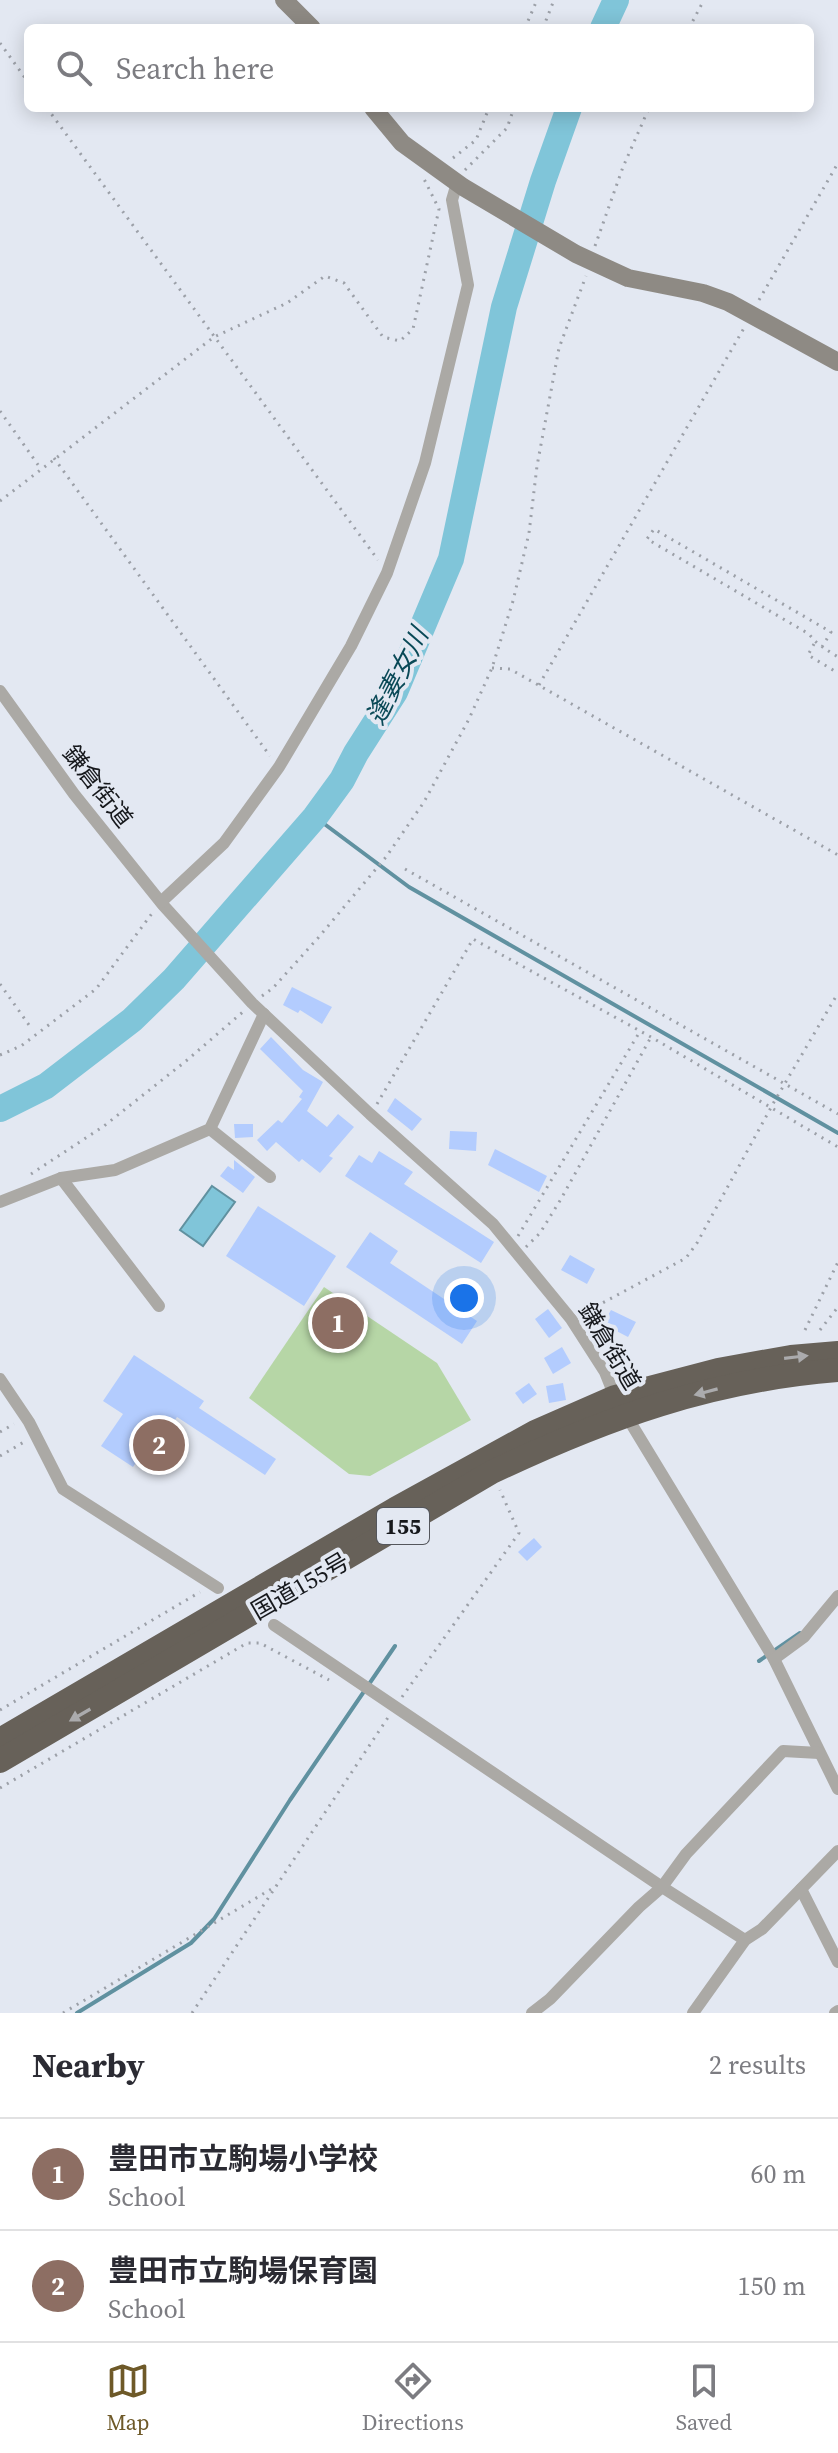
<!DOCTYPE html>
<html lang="en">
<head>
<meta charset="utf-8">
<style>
  :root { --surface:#fff; --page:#f7f7f7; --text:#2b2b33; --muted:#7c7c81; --line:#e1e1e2; --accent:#6e5928 }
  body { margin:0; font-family:"Source Serif 4","Noto Sans JP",serif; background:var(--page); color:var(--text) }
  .you { position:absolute; left:464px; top:1298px; width:28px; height:28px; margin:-20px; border:6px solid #fff; border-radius:50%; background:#1a73e8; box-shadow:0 0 0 12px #1a73e833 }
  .badge { display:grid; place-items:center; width:52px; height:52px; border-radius:50%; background:var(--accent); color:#fff; font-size:26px; font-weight:700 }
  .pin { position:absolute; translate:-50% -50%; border:4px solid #fff; box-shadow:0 2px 8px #0006 }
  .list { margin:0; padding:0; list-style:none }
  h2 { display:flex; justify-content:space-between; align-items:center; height:104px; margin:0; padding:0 32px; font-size:34px }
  h2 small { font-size:26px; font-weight:400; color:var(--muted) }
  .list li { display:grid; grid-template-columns:52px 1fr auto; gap:24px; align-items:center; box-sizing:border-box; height:112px; padding:0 32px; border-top:2px solid var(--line) }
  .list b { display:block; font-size:30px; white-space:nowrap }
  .list p { margin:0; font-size:26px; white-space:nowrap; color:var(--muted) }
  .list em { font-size:26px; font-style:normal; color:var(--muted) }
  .icon { flex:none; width:44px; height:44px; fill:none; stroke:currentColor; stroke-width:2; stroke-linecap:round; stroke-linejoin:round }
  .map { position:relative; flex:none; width:838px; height:2013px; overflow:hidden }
  .search { position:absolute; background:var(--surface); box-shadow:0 4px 20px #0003; left:24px; right:24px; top:24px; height:88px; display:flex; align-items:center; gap:20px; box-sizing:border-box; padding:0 28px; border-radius:12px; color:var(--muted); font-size:30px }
  .sheet { height:328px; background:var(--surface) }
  nav { display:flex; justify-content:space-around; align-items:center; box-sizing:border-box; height:112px; border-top:2px solid var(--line); background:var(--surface); font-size:22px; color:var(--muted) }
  nav a { display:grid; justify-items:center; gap:4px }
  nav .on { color:var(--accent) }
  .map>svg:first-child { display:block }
  .green { fill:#b6d6a6 }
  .water { fill:#80c5d9; stroke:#6091a0; stroke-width:2 }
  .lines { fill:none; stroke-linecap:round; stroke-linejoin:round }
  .stream { stroke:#6091a0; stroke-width:4 }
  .river { stroke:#80c5d9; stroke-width:26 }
  .building { fill:#b3ccfe }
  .path { stroke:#9ca0a8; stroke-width:3; stroke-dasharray:2 6; stroke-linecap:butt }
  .street { stroke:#aba9a5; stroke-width:12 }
  .secondary { stroke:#8e8a84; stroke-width:18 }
  .highway { stroke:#676159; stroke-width:24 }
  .oneway { fill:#ababad }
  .labels { text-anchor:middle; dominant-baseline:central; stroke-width:8; stroke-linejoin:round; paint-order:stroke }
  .shield { fill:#e3e8f2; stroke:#54565c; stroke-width:2 }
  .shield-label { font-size:22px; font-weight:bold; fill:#16181c }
  .street-label { font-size:24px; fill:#16181c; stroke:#e3e8f2 }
  .water-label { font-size:26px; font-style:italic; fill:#0a4957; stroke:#e3e8f2 }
</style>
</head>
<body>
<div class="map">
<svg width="838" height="2013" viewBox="0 0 838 2013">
  <rect width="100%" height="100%" fill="#e3e8f2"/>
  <!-- green -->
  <polygon class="green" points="324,1287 437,1363 471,1420 370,1476 349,1474 249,1398"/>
  <!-- water -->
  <polygon class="water" points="212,1186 235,1202 203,1246 180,1230"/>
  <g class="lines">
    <!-- stream -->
    <g class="stream">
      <polyline points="315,817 409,887 838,1133"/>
      <polyline points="759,1661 800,1633"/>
      <polyline points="77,2013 191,1943 214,1919 290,1800 395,1646"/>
    </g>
    <!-- river -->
    <g class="river">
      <polyline points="603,28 616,0"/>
      <polyline points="0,1109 46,1086 132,1020 174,979 315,817 342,780 356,753 395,692 451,559 504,307 543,181 569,108"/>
    </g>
  </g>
  <!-- building -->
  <g class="building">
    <polygon points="292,987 332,1007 322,1024 300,1010 298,1013 283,1005"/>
    <polygon points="271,1037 303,1070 323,1082 307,1111 327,1127 338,1114 354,1127 329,1156 333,1158 320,1173 302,1159 299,1162 276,1142 267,1151 257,1140 278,1120 282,1123 302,1099 299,1097 303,1091 260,1049"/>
    <polygon points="395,1098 422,1119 412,1131 387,1111"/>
    <polygon points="234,1124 253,1124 253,1137 235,1138"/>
    <polygon points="450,1131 477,1132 476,1151 449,1149"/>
    <polygon points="495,1149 547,1176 539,1192 488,1165"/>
    <polygon points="379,1151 413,1172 404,1184 494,1242 481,1263 345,1176 359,1155 372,1163"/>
    <polygon points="234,1160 255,1177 243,1193 220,1176 228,1166 234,1170"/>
    <polygon points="258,1206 336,1256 304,1306 226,1256"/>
    <polygon points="370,1232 398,1251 390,1263 477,1321 462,1344 346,1267"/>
    <polygon points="570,1255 595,1269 587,1284 561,1270"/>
    <polygon points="548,1309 562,1328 549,1338 535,1319"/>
    <polygon points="611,1310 636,1322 628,1337 603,1324"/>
    <polygon points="562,1347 571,1363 553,1374 544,1358"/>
    <polygon points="134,1355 204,1401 199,1408 276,1459 265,1475 177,1417 163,1438 155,1434 133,1467 101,1446 123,1414 103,1401"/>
    <polygon points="529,1383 537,1394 523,1404 515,1393"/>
    <polygon points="563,1383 566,1400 549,1403 546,1386"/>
    <polygon points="534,1538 542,1547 527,1561 518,1552"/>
  </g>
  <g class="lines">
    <!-- path -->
    <g class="path">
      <polyline points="525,28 537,0"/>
      <polyline points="543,28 554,0"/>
      <polyline points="689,28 704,0"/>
      <polyline points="0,43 28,82"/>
      <polyline points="47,108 378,560"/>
      <polyline points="453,158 476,140 489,108"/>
      <polyline points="465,170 507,128 514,108"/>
      <polyline points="595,246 623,167 649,108"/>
      <polyline points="759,300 838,163"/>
      <polyline points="0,411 41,469"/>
      <polyline points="54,458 270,756"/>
      <polyline points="0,501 214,337 287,303 325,276 344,283 383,337 400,341 413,329 439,209 424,179"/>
      <polyline points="814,644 808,655 838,673"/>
      <path d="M822 647 831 632 654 529 647 539 809 634C817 645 827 650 838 657"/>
      <polyline points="492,668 510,669 838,855"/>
      <polyline points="539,685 744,328"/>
      <polyline points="405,869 838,1114"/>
      <polyline points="0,984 29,1025"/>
      <polyline points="262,996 273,988 318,938 386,857 424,802 469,719 492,668 513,601 529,533 537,466 559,348 586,276"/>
      <polyline points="0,1055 21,1046 96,989 153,912"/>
      <polyline points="377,1104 473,939 651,1037 838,1147"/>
      <polyline points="31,1174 104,1126 186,1061 244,1011"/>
      <polyline points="518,1236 639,1033"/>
      <polyline points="526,1247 540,1233 561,1199 651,1037"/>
      <polyline points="582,1314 686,1258 697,1243 774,1102 838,993"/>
      <polyline points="805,1330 838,1262"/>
      <polyline points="820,1330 838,1307"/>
      <polyline points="0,1432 14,1424"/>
      <polyline points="0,1456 24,1442"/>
      <polyline points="402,1697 519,1533 500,1490"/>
      <polyline points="0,1710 200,1592"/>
      <polyline points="0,1788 247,1643 260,1643 329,1680"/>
      <polyline points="63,2013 273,1888"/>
      <polyline points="192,2013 389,1716"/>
    </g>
    <!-- street -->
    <g class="street">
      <polyline points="0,691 74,794 163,905 252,1003 370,1114 493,1224 571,1319 605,1372 615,1397 774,1659 838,1789"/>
      <polyline points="161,902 224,843 279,767 351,646 387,573 425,463 468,285 452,200 457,183"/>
      <polyline points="210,1129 270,1177"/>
      <polyline points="61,1178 159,1306"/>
      <polyline points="0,1202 61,1178 115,1170 210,1129 264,1014"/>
      <polyline points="0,1379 29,1422 63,1489 218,1588"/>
      <polyline points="274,1625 662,1887 745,1940"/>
      <polyline points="774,1659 804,1637 838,1596"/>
      <polyline points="801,1889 838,1962"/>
      <polyline points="532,2013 550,1999 639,1907 662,1887 686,1854 783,1751 819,1753"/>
      <polyline points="693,2013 745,1940 762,1929 838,1851"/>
      <polyline points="835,2013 838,2011"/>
    </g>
    <!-- secondary -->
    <g class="secondary">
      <polyline points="284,0 312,28"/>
      <polyline points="373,108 402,143 463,187 576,254 628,278 703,293 728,302 838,362"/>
    </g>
    <!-- highway -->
    <g class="highway">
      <polyline points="0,1740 395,1509 535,1432 615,1397 718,1370 791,1357 838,1353"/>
      <path d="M0 1761 492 1472C606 1418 711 1380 838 1370"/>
    </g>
  </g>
  <!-- one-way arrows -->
  <defs><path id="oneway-solid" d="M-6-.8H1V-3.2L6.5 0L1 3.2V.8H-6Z" transform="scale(2)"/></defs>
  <g class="oneway">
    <use href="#oneway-solid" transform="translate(796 1357) rotate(-7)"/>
    <use href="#oneway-solid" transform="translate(706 1392) rotate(165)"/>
    <use href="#oneway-solid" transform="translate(80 1715) rotate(150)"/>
  </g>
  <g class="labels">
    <!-- shield labels -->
    <rect class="shield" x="377" y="1508" width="52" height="36" rx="6"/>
    <g class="shield-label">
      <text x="403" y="1526">155</text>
    </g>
    <!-- street labels -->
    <g class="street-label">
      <text transform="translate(98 786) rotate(52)">鎌倉街道</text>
      <text transform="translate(610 1346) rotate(59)">鎌倉街道</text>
      <text transform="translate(300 1586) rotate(-30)">国道155号</text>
    </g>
    <!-- water labels -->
    <g class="water-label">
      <text transform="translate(397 676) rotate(-63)">逢妻女川</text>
    </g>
  </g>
</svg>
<div class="you"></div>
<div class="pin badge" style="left:338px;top:1323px;background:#8d6e63">1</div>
<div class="pin badge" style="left:159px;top:1445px;background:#8d6e63">2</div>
<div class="search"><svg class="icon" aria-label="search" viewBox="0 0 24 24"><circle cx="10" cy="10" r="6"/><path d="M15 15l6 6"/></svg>Search here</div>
</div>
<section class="sheet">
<h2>Nearby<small>2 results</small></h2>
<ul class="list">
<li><span class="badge" style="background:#8d6e63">1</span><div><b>豊田市立駒場小学校</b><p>School</p></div><em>60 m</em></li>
<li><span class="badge" style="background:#8d6e63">2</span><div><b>豊田市立駒場保育園</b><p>School</p></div><em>150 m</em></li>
</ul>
</section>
<nav>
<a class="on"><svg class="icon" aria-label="map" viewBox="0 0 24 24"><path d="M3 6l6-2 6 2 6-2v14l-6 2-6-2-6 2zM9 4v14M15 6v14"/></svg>Map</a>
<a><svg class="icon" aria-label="directions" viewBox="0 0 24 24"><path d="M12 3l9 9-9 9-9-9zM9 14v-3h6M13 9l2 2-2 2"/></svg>Directions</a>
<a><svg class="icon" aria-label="saved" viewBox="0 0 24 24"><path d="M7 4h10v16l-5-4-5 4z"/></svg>Saved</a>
</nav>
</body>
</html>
